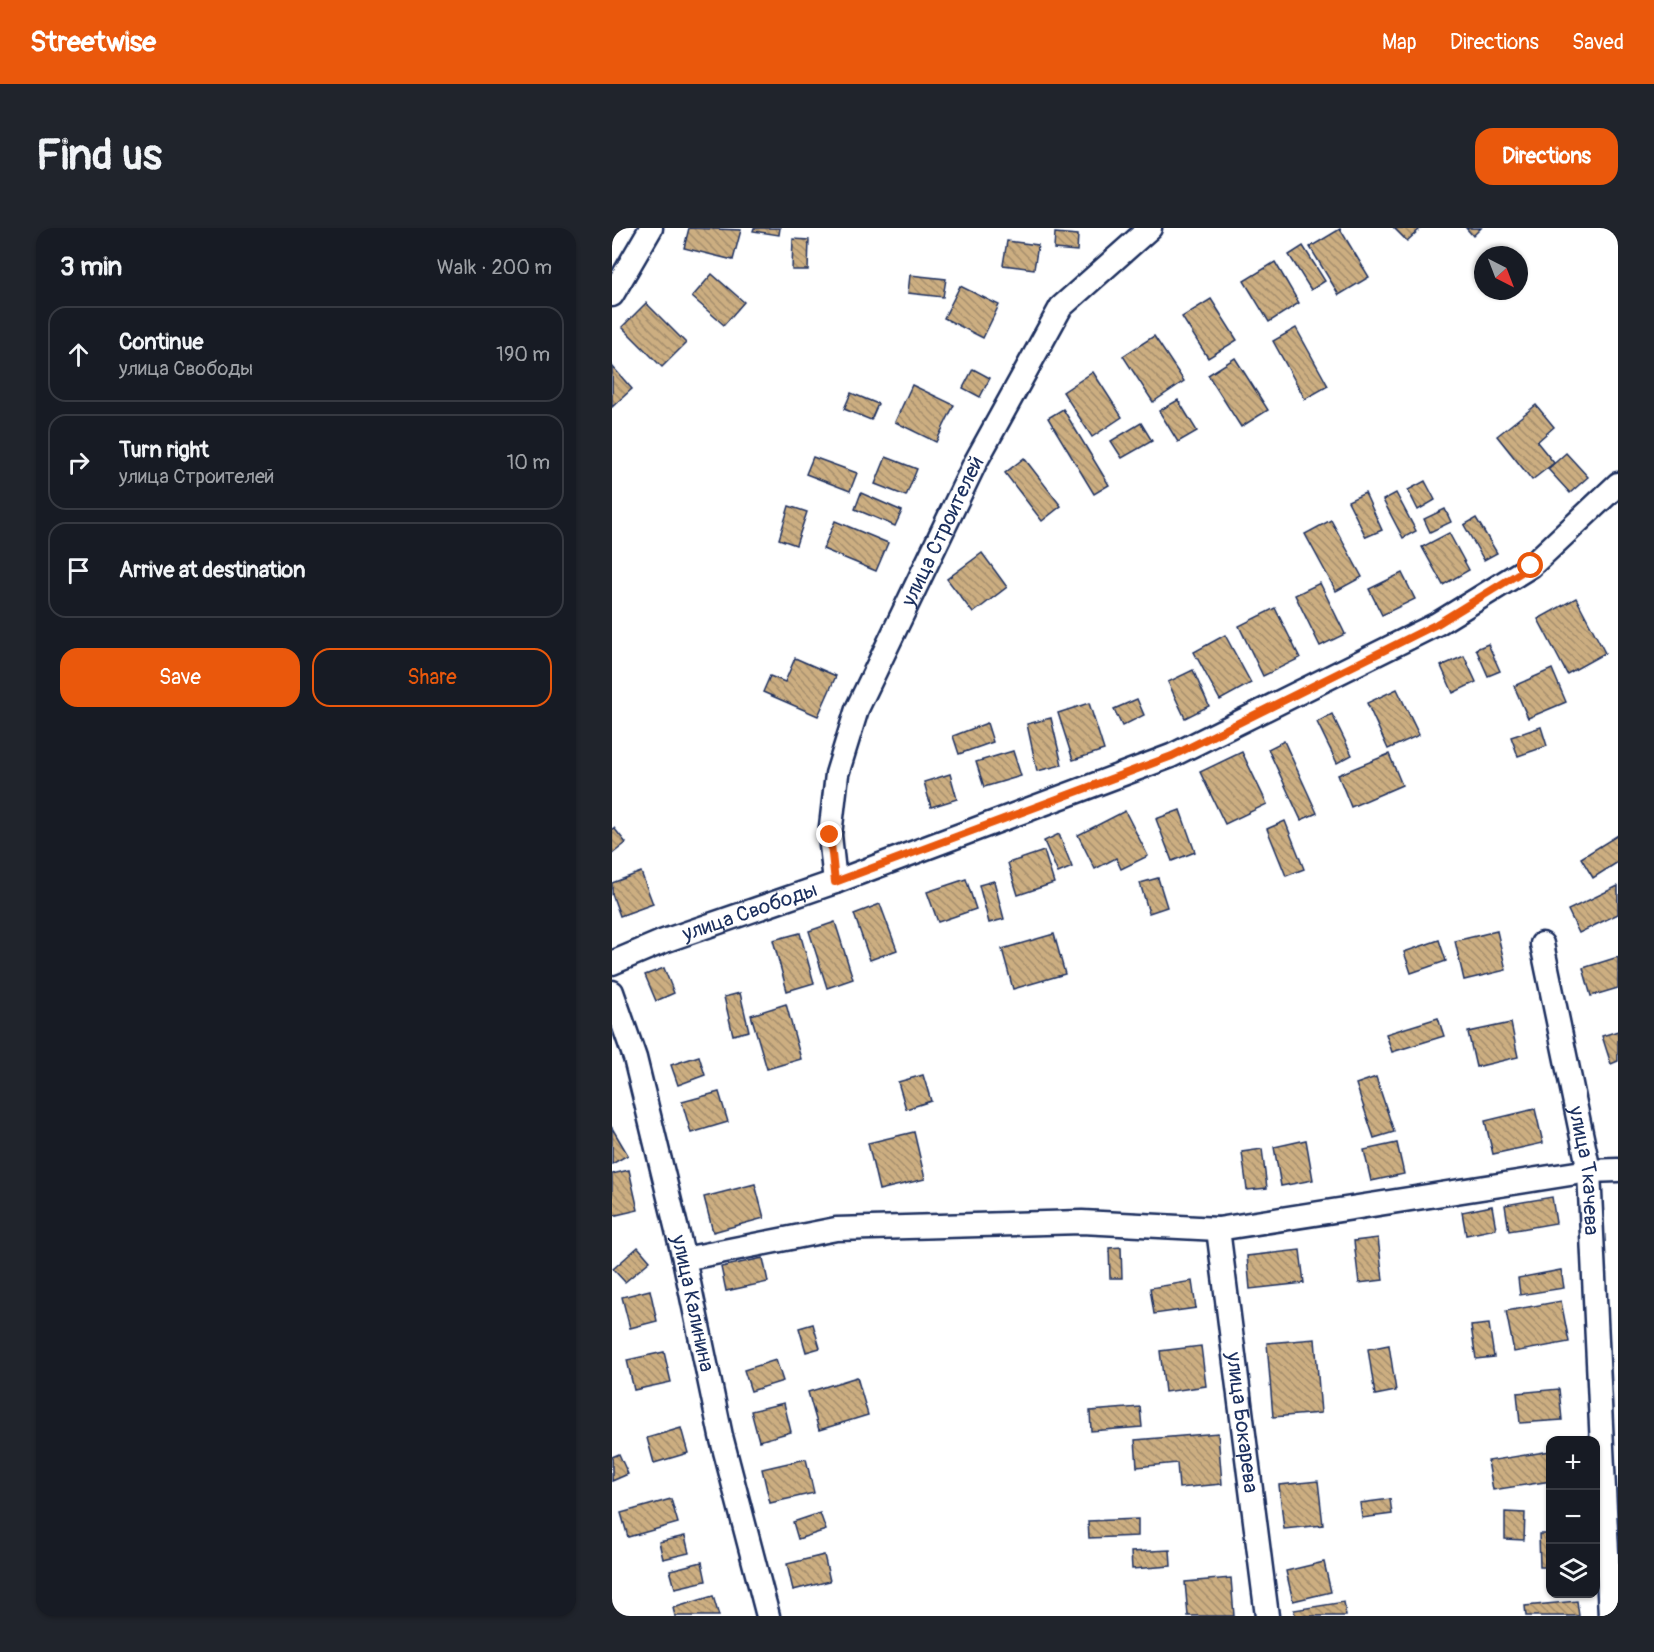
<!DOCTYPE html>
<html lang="en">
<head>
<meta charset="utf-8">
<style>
  :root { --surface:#171b24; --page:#20242c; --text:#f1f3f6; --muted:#9ea1a6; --line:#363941; --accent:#ea580c }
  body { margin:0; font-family:Pangolin,sans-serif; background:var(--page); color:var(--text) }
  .controls { position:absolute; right:18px; bottom:18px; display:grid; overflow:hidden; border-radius:12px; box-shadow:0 2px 4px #0004 }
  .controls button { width:54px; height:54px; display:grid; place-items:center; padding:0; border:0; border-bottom:2px solid var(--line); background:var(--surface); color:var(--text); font:30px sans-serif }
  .compass { position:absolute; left:862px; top:18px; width:54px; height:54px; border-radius:50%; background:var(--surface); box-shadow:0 2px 4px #0004; rotate:138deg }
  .stop { position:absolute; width:18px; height:18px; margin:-14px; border:4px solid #ea580c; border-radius:50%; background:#fff }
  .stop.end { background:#ea580c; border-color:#fff; box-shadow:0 2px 6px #0008 }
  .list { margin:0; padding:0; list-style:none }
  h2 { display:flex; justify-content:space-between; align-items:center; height:78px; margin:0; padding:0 24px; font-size:26px }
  h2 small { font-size:20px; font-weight:400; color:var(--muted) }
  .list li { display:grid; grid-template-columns:39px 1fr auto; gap:18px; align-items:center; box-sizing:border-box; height:96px; margin:0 12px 12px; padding:0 12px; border:2px solid var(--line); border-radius:18px }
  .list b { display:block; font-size:22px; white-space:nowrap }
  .list p { margin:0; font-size:20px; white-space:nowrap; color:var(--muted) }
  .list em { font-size:20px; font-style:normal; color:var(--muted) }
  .actions { display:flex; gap:12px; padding:18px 24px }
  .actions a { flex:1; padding:14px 0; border:2px solid var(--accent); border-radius:18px; text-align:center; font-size:21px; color:var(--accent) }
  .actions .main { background:var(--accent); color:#fff }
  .icon { flex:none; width:33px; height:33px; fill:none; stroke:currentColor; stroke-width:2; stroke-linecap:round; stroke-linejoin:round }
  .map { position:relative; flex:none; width:1006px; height:1388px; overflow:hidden; border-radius:18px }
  header { display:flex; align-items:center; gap:36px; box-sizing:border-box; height:84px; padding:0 30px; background:var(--accent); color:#fff }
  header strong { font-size:28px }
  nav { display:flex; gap:33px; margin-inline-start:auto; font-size:21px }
  .intro { display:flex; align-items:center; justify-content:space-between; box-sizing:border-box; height:144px; padding:0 36px }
  h1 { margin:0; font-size:42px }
  .button { padding:15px 27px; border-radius:18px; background:var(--accent); color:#fff; font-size:21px; font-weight:700 }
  main { display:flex; gap:36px; padding:0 36px }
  aside { flex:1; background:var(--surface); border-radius:18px; box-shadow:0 2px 4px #0004 }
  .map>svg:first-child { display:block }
  .building { fill:url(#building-back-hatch); stroke:#1b2f5e; stroke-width:1.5 }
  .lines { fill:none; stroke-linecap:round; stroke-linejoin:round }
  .street-casing { stroke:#1b2f5e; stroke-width:27 }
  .street { stroke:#fff; stroke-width:22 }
  .route { stroke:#ea580c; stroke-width:8 }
  .labels { text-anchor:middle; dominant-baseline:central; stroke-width:4.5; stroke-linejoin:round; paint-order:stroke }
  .street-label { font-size:21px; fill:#1b2f5e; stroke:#fff }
</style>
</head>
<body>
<header>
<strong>Streetwise</strong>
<nav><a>Map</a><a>Directions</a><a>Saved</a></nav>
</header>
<div class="intro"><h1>Find us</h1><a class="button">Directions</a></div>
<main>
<aside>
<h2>3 min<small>Walk · 200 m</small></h2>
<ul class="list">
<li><svg class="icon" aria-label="ahead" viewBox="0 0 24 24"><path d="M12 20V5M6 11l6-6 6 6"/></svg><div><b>Continue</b><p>улица Свободы</p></div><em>190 m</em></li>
<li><svg class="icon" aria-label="right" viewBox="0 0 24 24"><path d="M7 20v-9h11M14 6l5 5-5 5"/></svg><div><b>Turn right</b><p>улица Строителей</p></div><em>10 m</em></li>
<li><svg class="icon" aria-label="arrive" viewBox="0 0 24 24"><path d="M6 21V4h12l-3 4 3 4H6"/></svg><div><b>Arrive at destination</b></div></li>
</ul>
<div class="actions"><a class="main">Save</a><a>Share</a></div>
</aside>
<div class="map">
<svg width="1006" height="1388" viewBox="0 0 1006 1388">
  <defs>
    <pattern id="building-back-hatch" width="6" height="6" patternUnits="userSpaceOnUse" patternTransform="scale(1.5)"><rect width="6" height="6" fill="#ccae81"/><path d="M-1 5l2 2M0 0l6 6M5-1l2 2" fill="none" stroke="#a58e6d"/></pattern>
  </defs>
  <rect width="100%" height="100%" fill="#fff"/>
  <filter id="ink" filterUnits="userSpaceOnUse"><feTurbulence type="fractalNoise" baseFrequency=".0167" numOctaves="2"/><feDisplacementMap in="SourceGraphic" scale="12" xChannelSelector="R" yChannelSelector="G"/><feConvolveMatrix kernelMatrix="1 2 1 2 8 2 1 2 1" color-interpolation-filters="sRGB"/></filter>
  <g filter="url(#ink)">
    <!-- building -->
    <g class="building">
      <polygon points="77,0 129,2 121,32 72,20"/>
      <polygon points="142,0 168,0 167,7 141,3"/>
      <polygon points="782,0 809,0 795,13"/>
      <polygon points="854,0 869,0 861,8"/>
      <polygon points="728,1 757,49 727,67 698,19"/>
      <polygon points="443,5 466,7 465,23 442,21"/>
      <polygon points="181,11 197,12 196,42 180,42"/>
      <polygon points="395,13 426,17 422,41 391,37"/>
      <polygon points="691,18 713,53 699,62 677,27"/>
      <polygon points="663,34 687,75 657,94 632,53"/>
      <polygon points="100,46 132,74 112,97 80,69"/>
      <polygon points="298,47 334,51 331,69 296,65"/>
      <polygon points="348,58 387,77 371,110 332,90"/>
      <polygon points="599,71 625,112 596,130 570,89"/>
      <polygon points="34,75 74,115 50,139 10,99"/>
      <polygon points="684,100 716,158 693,171 661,113"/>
      <polygon points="542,108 572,153 541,174 511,128"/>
      <polygon points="623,130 656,182 629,199 596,147"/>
      <polygon points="0,138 20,161 0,179"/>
      <polygon points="361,141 378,150 368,169 351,160"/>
      <polygon points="481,144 510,189 480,209 451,164"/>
      <polygon points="300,157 342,177 324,214 283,194"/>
      <polygon points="239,165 266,176 259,192 232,181"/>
      <polygon points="566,172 585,203 566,214 547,183"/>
      <polygon points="924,177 942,199 925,214 942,235 920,252 885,208"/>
      <polygon points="451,181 497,257 482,266 436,190"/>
      <polygon points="529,195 540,213 510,230 499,213"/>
      <polygon points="954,225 976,249 958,265 936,241"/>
      <polygon points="201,229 245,245 238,263 194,246"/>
      <polygon points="274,229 305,241 294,268 263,256"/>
      <polygon points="412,230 449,278 430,293 393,245"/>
      <polygon points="813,253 823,272 806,282 796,262"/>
      <polygon points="249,265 290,283 283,298 243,281"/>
      <polygon points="753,265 770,302 754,309 736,273"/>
      <polygon points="784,265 804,303 791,310 771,272"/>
      <polygon points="177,278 195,284 184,317 167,311"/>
      <polygon points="833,281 839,294 818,304 812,291"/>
      <polygon points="864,290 885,325 872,332 852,297"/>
      <polygon points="719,292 750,349 724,363 693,306"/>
      <polygon points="223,293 276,315 264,343 211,321"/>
      <polygon points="837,305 857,342 831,357 810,319"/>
      <polygon points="370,325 395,359 361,385 335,351"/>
      <polygon points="790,345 803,371 770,387 757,361"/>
      <polygon points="708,355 733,406 708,418 683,367"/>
      <polygon points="964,370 993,425 955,446 926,391"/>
      <polygon points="663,380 688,430 651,448 627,398"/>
      <polygon points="613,407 639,455 608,472 582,424"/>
      <polygon points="876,416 888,443 876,448 864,421"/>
      <polygon points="852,428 864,454 841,465 829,438"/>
      <polygon points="183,430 224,448 206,488 151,464 158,448 173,454"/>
      <polygon points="940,441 954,474 916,490 902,458"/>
      <polygon points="581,442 597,478 573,490 556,454"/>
      <polygon points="785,461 807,507 776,521 755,475"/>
      <polygon points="525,471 532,487 510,498 502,481"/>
      <polygon points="477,475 492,522 461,532 446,485"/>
      <polygon points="720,486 740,527 725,535 705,494"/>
      <polygon points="439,490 450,537 425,543 415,496"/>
      <polygon points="375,495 381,514 347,526 341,508"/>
      <polygon points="929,499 935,518 906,528 899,509"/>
      <polygon points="672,513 705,585 689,592 656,521"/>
      <polygon points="401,523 409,548 372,559 364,534"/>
      <polygon points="630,524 655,576 613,596 588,544"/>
      <polygon points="777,526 790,557 739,579 726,547"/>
      <polygon points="338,546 345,571 319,579 312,554"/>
      <polygon points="568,582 583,624 560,633 544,591"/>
      <polygon points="513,583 536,628 509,641 504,630 483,641 466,607"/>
      <polygon points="673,593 692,641 674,648 655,601"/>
      <polygon points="2,600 14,615 0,626 0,601"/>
      <polygon points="447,606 460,639 446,645 432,613"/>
      <polygon points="1006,607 1006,634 981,650 969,630"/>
      <polygon points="432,623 442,655 406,667 396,635"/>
      <polygon points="29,644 41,676 8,688 0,666 0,655"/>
      <polygon points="546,650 555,679 537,685 528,655"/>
      <polygon points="354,651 364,681 326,694 315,664"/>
      <polygon points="382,653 392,691 377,695 367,657"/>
      <polygon points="1006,658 1006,686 967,705 956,682"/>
      <polygon points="268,676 285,722 258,732 242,686"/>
      <polygon points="223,694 241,751 215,760 197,703"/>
      <polygon points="885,703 894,742 852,752 843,713"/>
      <polygon points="188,705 202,755 175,763 161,712"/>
      <polygon points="442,706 453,746 401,761 390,721"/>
      <polygon points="827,712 834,733 799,745 792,724"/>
      <polygon points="1006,729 1006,760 979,768 971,740"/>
      <polygon points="52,740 62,765 44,773 33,747"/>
      <polygon points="128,765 137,803 121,807 112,769"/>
      <polygon points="174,776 189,831 155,841 139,787"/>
      <polygon points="826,790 832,808 780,824 774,806"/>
      <polygon points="899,795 906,829 864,839 856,804"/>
      <polygon points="1006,803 1006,833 999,836 990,808"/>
      <polygon points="87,828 93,847 66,857 59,837"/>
      <polygon points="311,847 319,873 294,881 286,854"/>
      <polygon points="764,849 782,904 762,910 744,856"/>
      <polygon points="107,864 116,894 79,905 70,874"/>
      <polygon points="923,881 931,915 881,926 873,893"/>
      <polygon points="0,900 16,927 0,936"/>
      <polygon points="302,904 313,951 267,962 256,915"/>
      <polygon points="694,912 701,952 669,958 662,919"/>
      <polygon points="785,915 792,946 759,953 752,922"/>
      <polygon points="650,921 655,960 635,962 630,924"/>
      <polygon points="17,942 26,982 0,988 0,946"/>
      <polygon points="143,956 152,990 101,1004 92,969"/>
      <polygon points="940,969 944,995 897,1003 893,977"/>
      <polygon points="880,978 884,1001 854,1007 850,984"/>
      <polygon points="766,1010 771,1052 747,1055 742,1013"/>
      <polygon points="26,1019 38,1033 13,1054 1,1041"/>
      <polygon points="509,1019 510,1050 498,1050 497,1020"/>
      <polygon points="688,1022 692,1055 638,1061 635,1028"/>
      <polygon points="151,1030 156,1054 114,1063 109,1039"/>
      <polygon points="949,1042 952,1060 908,1067 906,1050"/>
      <polygon points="580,1053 584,1080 542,1086 538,1060"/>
      <polygon points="38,1062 45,1093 18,1100 10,1069"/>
      <polygon points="949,1073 957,1114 902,1124 894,1083"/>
      <polygon points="201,1096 208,1120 194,1124 187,1100"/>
      <polygon points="877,1096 882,1129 864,1131 859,1098"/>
      <polygon points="703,1111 709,1185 661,1189 655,1115"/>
      <polygon points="777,1117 784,1163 763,1167 756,1121"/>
      <polygon points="589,1118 594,1158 553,1164 548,1123"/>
      <polygon points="52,1124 59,1154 22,1162 15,1132"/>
      <polygon points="164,1132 171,1153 139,1163 132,1142"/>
      <polygon points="245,1149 256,1187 207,1202 196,1164"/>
      <polygon points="947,1161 950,1192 908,1195 905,1165"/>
      <polygon points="172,1175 179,1204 147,1213 139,1183"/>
      <polygon points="528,1179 530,1199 479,1203 478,1183"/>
      <polygon points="69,1200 76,1225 42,1235 35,1210"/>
      <polygon points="606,1205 610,1256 567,1260 565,1235 525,1239 523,1212"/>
      <polygon points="939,1223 939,1253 881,1262 876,1233"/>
      <polygon points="7,1226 16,1246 0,1253 0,1229"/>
      <polygon points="194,1231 202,1265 158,1275 150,1241"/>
      <polygon points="706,1253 711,1297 672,1301 667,1257"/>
      <polygon points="59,1271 66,1295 16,1309 9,1285"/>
      <polygon points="778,1271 780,1286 750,1290 748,1275"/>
      <polygon points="893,1284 913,1285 912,1312 893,1311"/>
      <polygon points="208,1285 214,1302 186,1311 181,1294"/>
      <polygon points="526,1291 526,1308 477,1310 476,1293"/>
      <polygon points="927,1306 939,1306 939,1339 928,1339"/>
      <polygon points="73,1308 77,1325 51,1331 47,1314"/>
      <polygon points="558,1322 559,1338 520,1341 519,1324"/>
      <polygon points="212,1327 218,1353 181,1362 175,1336"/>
      <polygon points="90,1334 94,1353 63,1360 58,1342"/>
      <polygon points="712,1334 719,1364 681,1373 674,1343"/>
      <polygon points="619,1350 622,1388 576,1388 573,1354"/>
      <polygon points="101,1368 107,1388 63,1388 61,1380"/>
      <polygon points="965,1373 967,1388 914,1388 913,1378"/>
      <polygon points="732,1374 734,1388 683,1388 682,1382"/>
    </g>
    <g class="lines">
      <defs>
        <g id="street">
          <polyline points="0,67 39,0"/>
          <path id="s1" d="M223 654 218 607 225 546 245 481 363 235 449 79 538 0"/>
          <path id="s2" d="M930 716 977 943 998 1388"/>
          <path id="s3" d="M0 735 52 713 223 654 559 528 825 396 919 338 1006 256"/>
          <path id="s4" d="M0 764 23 830 72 1031 109 1208 156 1388"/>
          <path id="s5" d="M606 1001 655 1388"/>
          <polyline points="72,1031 224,1001 470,994 606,1001 977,943 1006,942"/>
        </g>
      </defs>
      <!-- street casing -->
      <use href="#street" class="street-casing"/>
      <!-- street -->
      <use href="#street" class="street"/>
    </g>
  </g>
  <g class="lines" filter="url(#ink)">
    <!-- route -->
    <polyline class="route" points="218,607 223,654 560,528 825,396 919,338"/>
  </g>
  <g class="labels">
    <!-- street labels -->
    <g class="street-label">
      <text stroke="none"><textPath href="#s1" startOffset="374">улица Строителей</textPath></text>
      <text stroke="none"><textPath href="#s3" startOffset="147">улица Свободы</textPath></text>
      <text stroke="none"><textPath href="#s2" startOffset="231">улица Ткачева</textPath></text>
      <text stroke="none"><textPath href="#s4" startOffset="322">улица Калинина</textPath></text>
      <text stroke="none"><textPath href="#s5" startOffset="195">улица Бокарева</textPath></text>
    </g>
  </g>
</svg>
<div class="controls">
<button>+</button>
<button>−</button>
<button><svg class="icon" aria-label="layers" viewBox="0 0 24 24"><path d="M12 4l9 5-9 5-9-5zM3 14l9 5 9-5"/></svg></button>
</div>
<svg class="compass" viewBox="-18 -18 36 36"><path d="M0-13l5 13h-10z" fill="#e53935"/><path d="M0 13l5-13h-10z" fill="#9ea1a6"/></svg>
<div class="stop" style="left:919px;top:338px"></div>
<div class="stop end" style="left:218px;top:607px"></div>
</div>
</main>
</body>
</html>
